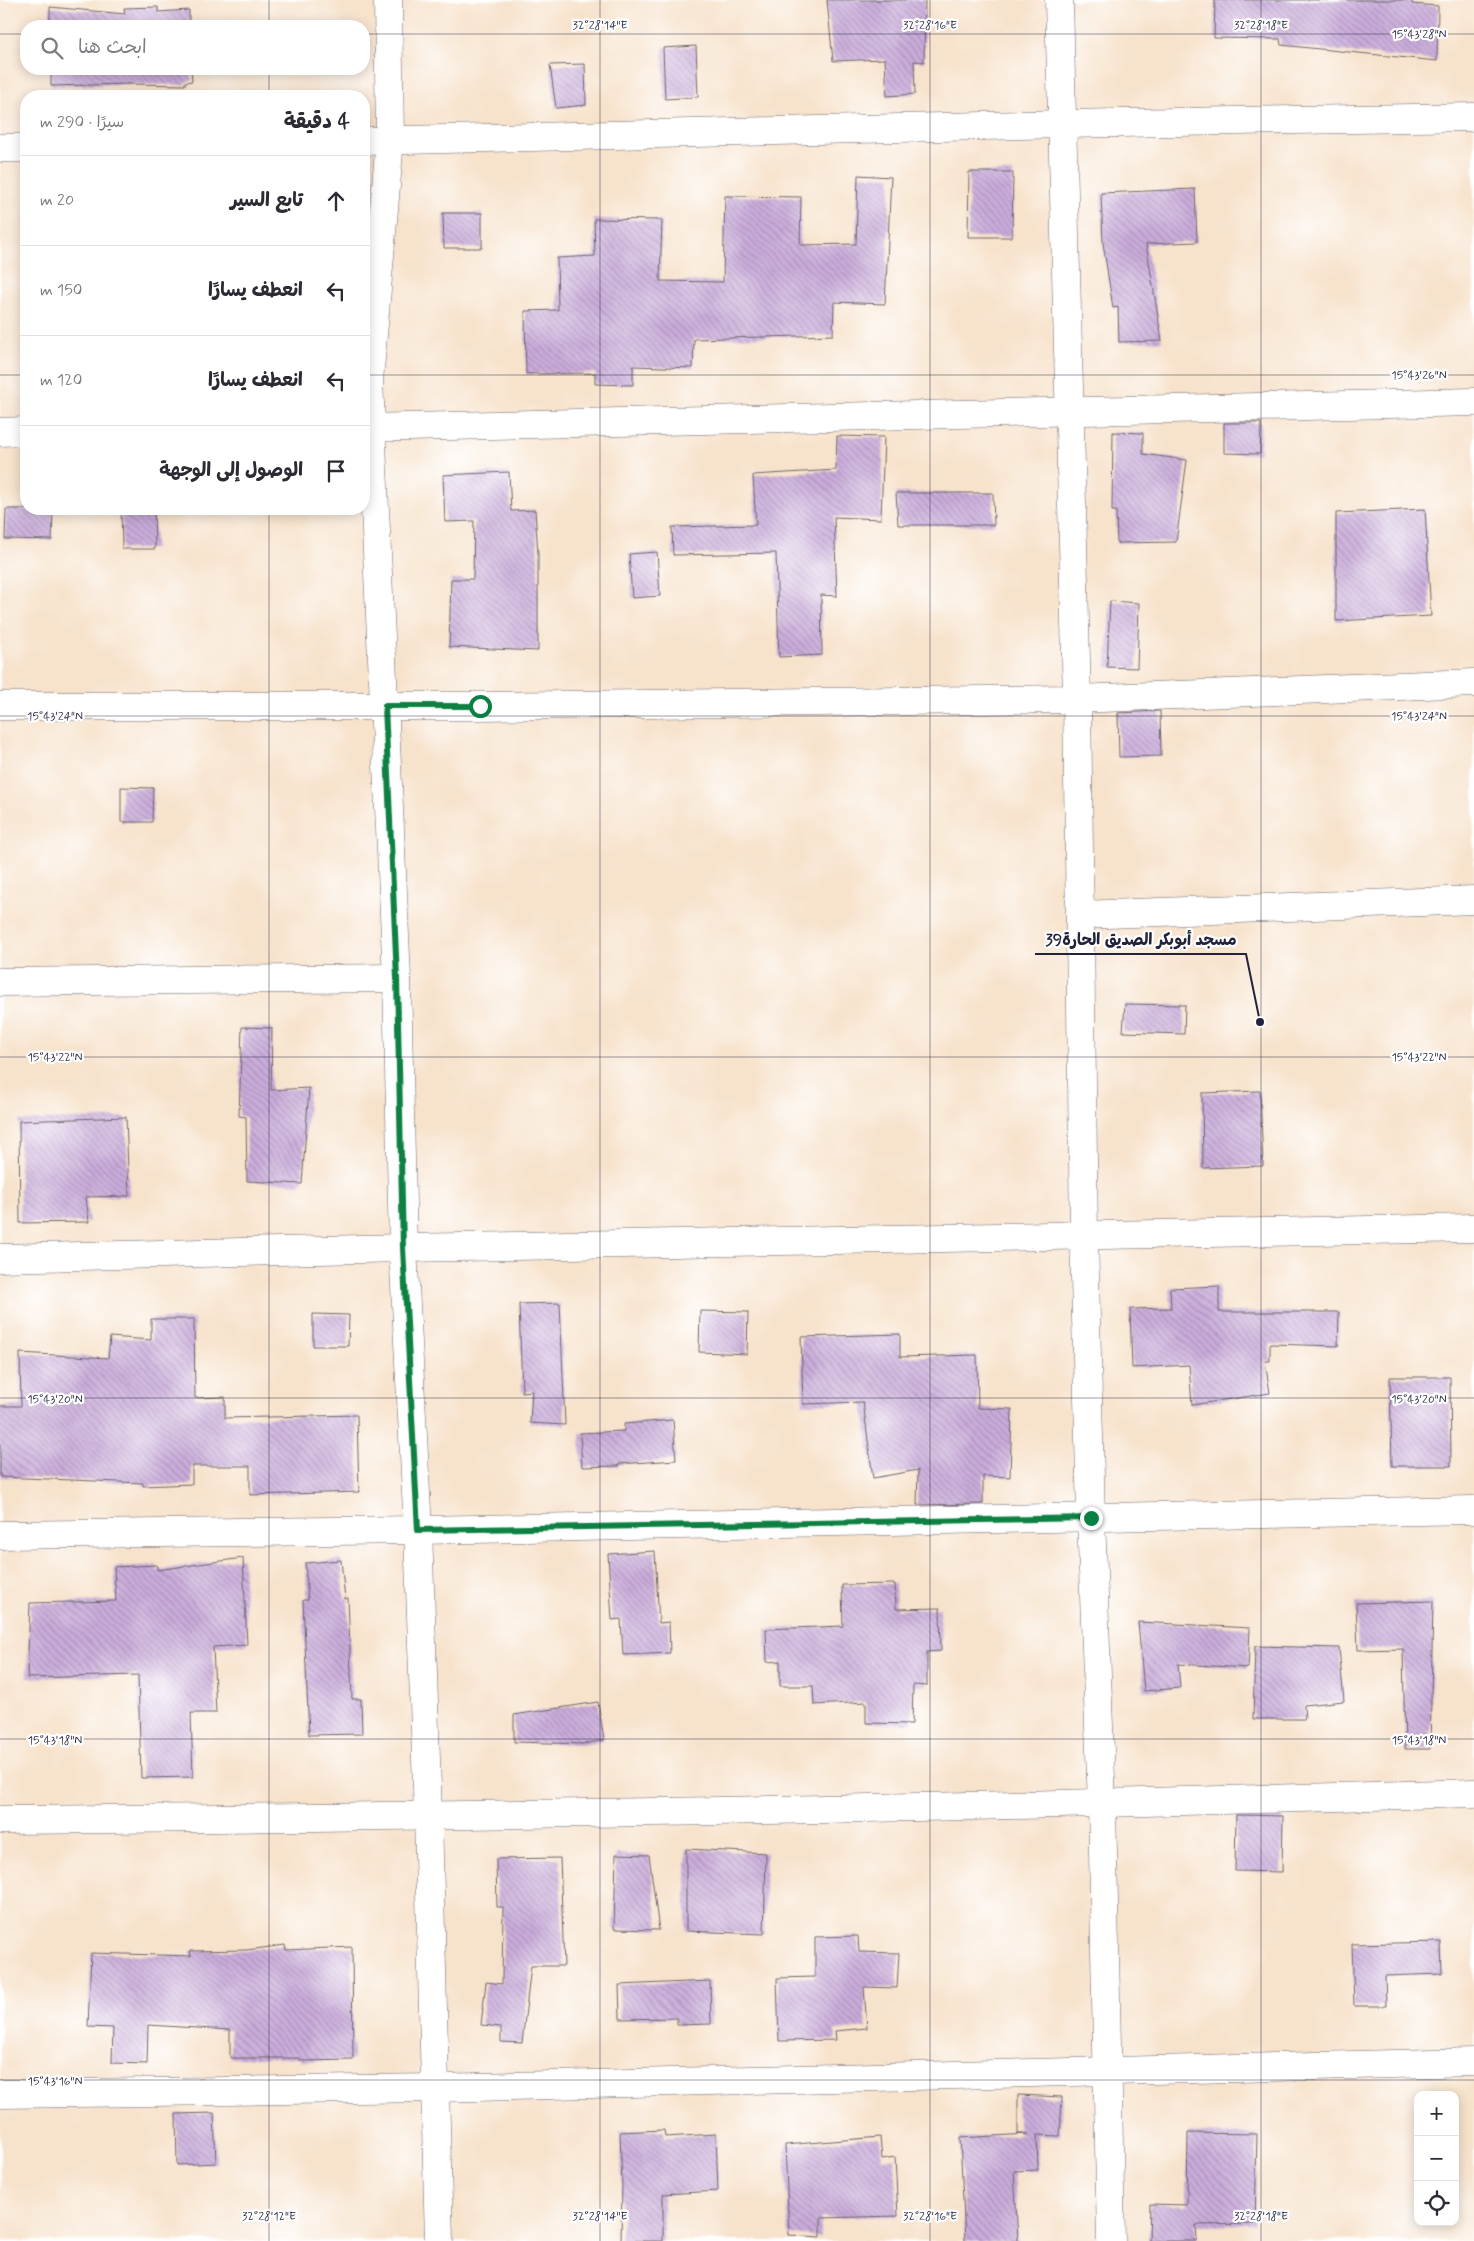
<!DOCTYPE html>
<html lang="ar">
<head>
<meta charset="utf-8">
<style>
  :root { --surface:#fff; --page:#f7f7f7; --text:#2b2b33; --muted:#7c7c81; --line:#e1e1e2 }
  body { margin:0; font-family:Mynerve,"Playpen Sans Arabic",sans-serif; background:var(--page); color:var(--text); direction:rtl }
  .controls { position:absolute; right:15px; bottom:15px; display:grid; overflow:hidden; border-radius:10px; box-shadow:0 2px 12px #0003 }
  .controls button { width:45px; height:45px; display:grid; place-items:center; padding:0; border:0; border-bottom:1px solid var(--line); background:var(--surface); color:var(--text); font:25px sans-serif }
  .stop { position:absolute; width:15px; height:15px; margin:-11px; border:4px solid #0b8043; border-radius:50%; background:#fff }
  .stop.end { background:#0b8043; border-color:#fff; box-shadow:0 1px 5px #0008 }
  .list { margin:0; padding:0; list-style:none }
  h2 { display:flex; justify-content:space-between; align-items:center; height:65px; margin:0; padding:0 20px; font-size:21px }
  h2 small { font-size:16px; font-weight:400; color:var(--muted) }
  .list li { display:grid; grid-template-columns:32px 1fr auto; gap:15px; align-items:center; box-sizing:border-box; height:90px; padding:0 20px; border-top:1px solid var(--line) }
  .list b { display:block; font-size:19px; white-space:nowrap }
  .list em { font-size:16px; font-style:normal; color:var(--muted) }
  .icon { flex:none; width:28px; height:28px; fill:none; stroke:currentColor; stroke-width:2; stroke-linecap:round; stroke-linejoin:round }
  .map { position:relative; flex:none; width:1474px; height:2241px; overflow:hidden; direction:ltr }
  .search { position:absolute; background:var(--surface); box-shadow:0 2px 12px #0003; left:20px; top:20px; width:350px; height:55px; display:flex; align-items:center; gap:12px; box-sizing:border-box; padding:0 18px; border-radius:20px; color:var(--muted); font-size:19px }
  .panel { position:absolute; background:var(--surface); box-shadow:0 2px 12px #0003; left:20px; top:90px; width:350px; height:425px; border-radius:20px; direction:rtl }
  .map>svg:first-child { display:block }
  .building { fill:url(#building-back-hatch) }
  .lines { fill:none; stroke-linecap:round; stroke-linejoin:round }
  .minor-casing { stroke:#6d656d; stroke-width:29 }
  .minor { stroke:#fff; stroke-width:28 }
  .route { stroke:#0b8043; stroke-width:6 }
  .ticks { fill:none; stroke:#22223b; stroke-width:1; stroke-opacity:0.45 }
  .ticks-label { font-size:12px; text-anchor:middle; fill:#22223b; stroke:#fff; stroke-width:4.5; stroke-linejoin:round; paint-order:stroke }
  .leader { fill:none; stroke:#22223b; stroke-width:2 }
  .callout-dot { fill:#22223b; stroke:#fff; stroke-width:2 }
  .callout-label { font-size:16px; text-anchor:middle; font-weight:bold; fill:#22223b; stroke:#fff; stroke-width:4.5; stroke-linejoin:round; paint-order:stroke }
</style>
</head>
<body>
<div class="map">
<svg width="1474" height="2241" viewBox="0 0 1474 2241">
  <defs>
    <pattern id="building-back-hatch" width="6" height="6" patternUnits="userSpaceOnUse" patternTransform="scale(1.25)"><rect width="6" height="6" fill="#cbaddb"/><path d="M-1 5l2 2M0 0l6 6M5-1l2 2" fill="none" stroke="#a48cb3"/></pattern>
  </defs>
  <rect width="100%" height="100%" fill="#fff"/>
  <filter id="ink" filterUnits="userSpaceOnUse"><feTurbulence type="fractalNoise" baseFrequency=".02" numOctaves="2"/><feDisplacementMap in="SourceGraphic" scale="10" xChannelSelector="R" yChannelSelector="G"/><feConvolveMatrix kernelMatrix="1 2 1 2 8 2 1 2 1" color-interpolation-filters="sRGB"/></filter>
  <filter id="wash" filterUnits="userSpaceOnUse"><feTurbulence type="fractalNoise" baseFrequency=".0096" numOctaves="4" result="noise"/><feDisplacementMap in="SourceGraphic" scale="20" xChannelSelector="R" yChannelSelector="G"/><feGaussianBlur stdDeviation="1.12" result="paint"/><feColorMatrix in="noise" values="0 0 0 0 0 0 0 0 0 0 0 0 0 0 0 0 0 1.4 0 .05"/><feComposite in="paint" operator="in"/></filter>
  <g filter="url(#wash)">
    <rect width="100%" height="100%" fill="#f7e2cb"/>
    <g id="blocks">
      <!-- building -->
      <g class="building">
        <polygon points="827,0 925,0 924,62 914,61 915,94 887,96 885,59 833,61"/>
        <polygon points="1215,0 1412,0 1412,4 1438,6 1437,61 1281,45 1280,39 1214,38"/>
        <polygon points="50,7 125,14 124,8 158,7 158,12 189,10 189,26 50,26"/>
        <polygon points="696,46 698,97 665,99 663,48"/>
        <polygon points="585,64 586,105 556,108 550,65"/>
        <polygon points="51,69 191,69 192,81 185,82 185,85 130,84 51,86"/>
        <polygon points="969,172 1013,172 1012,237 968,237"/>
        <polygon points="858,175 891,177 885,304 834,302 833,335 694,339 693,368 633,366 633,385 595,384 595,373 526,374 525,311 558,310 557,258 595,256 594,219 662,220 660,281 723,282 725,196 801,197 800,245 856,244"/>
        <polygon points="1195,189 1197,242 1146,244 1162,341 1119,342 1118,307 1113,308 1103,243 1101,193"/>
        <polygon points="443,213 482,213 482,248 444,248"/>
        <polygon points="1224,423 1261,423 1260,454 1224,453"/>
        <polygon points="1113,432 1143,433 1143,454 1187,460 1176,542 1117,543 1116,511 1112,511"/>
        <polygon points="837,436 884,437 881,519 834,517 837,596 821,595 822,655 779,657 776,553 673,555 672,527 756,525 753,475 836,470"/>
        <polygon points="509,472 511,511 535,510 538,554 538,651 449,647 451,579 473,579 474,521 445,522 443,475"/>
        <polygon points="896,493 993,493 994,525 898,525"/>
        <polygon points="6,509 53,509 52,540 5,539"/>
        <polygon points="121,509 154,509 155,549 122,549"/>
        <polygon points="1425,509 1431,616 1336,621 1336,513"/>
        <polygon points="657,552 660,596 632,598 629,554"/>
        <polygon points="1110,601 1139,603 1137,668 1107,667"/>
        <polygon points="1160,711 1161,756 1119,757 1118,713"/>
        <polygon points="121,787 153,788 152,822 121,822"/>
        <polygon points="1125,1004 1185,1005 1184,1034 1123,1032"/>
        <polygon points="242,1027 272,1028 271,1090 309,1088 302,1184 247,1181 246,1117 239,1116"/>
        <polygon points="1260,1091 1263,1166 1203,1168 1202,1093"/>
        <polygon points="126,1117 129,1196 86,1197 89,1222 20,1223 19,1121"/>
        <polygon points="1219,1286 1219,1312 1339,1312 1338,1346 1270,1344 1270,1361 1265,1361 1270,1393 1192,1405 1189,1365 1132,1368 1130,1309 1171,1308 1170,1288"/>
        <polygon points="560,1303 565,1425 530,1423 532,1391 522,1392 519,1304"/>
        <polygon points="700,1311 748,1312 747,1354 699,1352"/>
        <polygon points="313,1314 349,1315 348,1346 313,1346"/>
        <polygon points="151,1319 194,1319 195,1398 225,1397 225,1418 357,1415 359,1492 250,1495 250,1466 192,1466 192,1484 143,1486 143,1483 0,1477 0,1406 21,1406 20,1353 108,1358 110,1337 151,1340"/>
        <polygon points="900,1334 900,1357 977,1355 978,1408 1012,1409 1010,1477 983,1476 983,1504 917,1505 918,1470 873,1478 863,1402 803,1404 801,1337"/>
        <polygon points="1390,1377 1450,1377 1451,1466 1392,1466"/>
        <polygon points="673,1420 676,1460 619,1464 619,1466 582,1467 580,1433 624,1431 624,1424"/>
        <polygon points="655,1551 659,1623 669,1622 670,1653 623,1655 621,1619 612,1620 608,1554"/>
        <polygon points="243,1558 247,1645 213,1647 216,1713 191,1713 193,1777 141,1778 138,1675 27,1678 30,1603 116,1601 114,1567 157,1565 157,1570"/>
        <polygon points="341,1560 345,1599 348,1598 352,1699 361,1699 362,1734 309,1735 303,1600 308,1600 305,1563"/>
        <polygon points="895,1584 896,1609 940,1608 941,1651 927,1652 927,1686 913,1685 912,1724 866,1723 866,1702 814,1705 813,1686 780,1686 780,1661 767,1662 766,1629 843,1626 842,1585"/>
        <polygon points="1433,1601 1430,1749 1405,1749 1403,1649 1358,1650 1356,1603"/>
        <polygon points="1138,1622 1250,1628 1248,1668 1178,1664 1180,1688 1144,1691"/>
        <polygon points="1255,1646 1339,1648 1344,1701 1304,1705 1305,1719 1253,1719"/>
        <polygon points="598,1702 604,1740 583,1744 514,1742 514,1715"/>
        <polygon points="1236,1815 1283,1816 1282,1872 1235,1871"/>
        <polygon points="686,1849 766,1853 764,1934 686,1931"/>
        <polygon points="616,1854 649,1855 659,1930 614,1929"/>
        <polygon points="560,1858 564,1966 531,1966 522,2043 501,2042 501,2027 481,2025 486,1982 502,1984 503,1907 497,1907 496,1859"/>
        <polygon points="858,1936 859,1952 899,1953 897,1988 864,1987 867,2028 835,2031 836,2040 779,2041 777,1978 815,1977 815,1937"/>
        <polygon points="1441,1942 1442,1974 1385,1976 1386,2006 1354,2006 1352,1944"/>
        <polygon points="285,1945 286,1950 352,1947 353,2060 300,2061 300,2058 230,2058 230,2030 148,2025 147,2064 112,2063 113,2028 88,2027 91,1953 191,1956 190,1951 247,1950"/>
        <polygon points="710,1981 711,2024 677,2025 677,2018 620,2019 619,1985"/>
        <polygon points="1018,2095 1062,2097 1060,2136 1037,2135 1038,2170 1014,2171 1018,2241 965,2241 960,2138 1027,2134 1018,2134"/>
        <polygon points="214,2113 216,2163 177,2165 176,2114"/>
        <polygon points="664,2130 665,2137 716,2134 718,2191 663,2194 663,2241 621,2241 622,2185 620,2132"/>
        <polygon points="1188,2133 1257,2134 1255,2224 1196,2225 1197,2241 1149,2241 1150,2204 1187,2205"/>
        <polygon points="880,2137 882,2159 895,2157 898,2216 821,2218 821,2237 789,2235 785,2145"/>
      </g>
    </g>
  </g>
  <g filter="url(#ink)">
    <use href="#blocks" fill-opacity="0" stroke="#6d656d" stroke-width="1"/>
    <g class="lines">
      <defs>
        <g id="minor">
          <polyline points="388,0 390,140 369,381 397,978 403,1248 418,1530 428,1816 439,2241"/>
          <polyline points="1059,0 1077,699 1084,1236 1091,1518 1102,1804 1111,2241"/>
          <polyline points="364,141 1063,124 1474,117"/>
          <polyline points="0,148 26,148"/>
          <polyline points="364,428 1474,402"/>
          <polyline points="0,432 26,431"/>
          <polyline points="0,706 480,706 1077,699 1474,683"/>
          <polyline points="1081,915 1474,900"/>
          <polyline points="0,982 397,978"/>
          <polyline points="0,1258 403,1248 1474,1228"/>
          <polyline points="0,1535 418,1530 1474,1510"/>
          <path d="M0 1820C491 1816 983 1808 1474 1793"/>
          <polyline points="0,2094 435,2088 1474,2062"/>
        </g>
      </defs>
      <!-- minor casing -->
      <use href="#minor" class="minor-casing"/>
      <!-- minor -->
      <use href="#minor" class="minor"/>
    </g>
  </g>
  <g class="lines" filter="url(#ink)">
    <!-- route -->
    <polyline class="route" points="480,706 385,706 397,978 403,1248 418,1530 1091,1518"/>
  </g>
  <!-- ticks -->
  <path class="ticks" d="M269 0V26M600 0V2241M930 0V2241M1261 0V2241M0 34H26M364 34H1474M269 69V96M0 375H26M364 375H1474M269 509V2241M0 716H1474M0 1057H1474M0 1398H1474M0 1739H1474M0 2080H1474"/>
  <g class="ticks-label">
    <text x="600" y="29">32°28'14"E</text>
    <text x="930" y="29">32°28'16"E</text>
    <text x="1261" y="29">32°28'18"E</text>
    <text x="1419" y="38">15°43'28"N</text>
    <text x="1419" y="379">15°43'26"N</text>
    <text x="55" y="720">15°43'24"N</text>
    <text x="1419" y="720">15°43'24"N</text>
    <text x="55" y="1061">15°43'22"N</text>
    <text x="1419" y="1061">15°43'22"N</text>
    <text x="55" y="1403">15°43'20"N</text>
    <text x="1419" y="1403">15°43'20"N</text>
    <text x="55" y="1744">15°43'18"N</text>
    <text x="1419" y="1744">15°43'18"N</text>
    <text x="55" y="2085">15°43'16"N</text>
    <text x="269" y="2220">32°28'12"E</text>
    <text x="600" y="2220">32°28'14"E</text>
    <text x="930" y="2220">32°28'16"E</text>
    <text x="1261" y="2220">32°28'18"E</text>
  </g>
  <!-- callouts -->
  <path class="leader" d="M1260 1022L1246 954H1035"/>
  <circle class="callout-dot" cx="1260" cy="1022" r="5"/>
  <g class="callout-label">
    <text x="1141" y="945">مسجد أبوبكر الصديق الحارة39</text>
  </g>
</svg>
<div class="controls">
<button>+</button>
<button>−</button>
<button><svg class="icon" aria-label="locate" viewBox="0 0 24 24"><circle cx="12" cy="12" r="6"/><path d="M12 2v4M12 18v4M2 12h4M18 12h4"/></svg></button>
</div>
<div class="stop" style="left:480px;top:706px"></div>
<div class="stop end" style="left:1091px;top:1518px"></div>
<div class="search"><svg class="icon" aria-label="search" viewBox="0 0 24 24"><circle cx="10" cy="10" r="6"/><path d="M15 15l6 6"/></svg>ابحث هنا</div>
<section class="panel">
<h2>4 دقيقة<small>سيرًا · 290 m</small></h2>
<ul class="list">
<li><svg class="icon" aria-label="ahead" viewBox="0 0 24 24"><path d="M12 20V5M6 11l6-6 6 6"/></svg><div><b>تابع السير</b></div><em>20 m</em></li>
<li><svg class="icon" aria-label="left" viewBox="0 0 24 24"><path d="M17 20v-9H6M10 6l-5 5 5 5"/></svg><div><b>انعطف يسارًا</b></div><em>150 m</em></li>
<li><svg class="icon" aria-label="left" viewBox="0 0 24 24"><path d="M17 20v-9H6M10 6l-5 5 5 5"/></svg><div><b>انعطف يسارًا</b></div><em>120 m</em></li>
<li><svg class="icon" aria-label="arrive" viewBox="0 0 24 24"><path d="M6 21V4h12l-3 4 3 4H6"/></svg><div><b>الوصول إلى الوجهة</b></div></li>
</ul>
</section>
</div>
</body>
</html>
